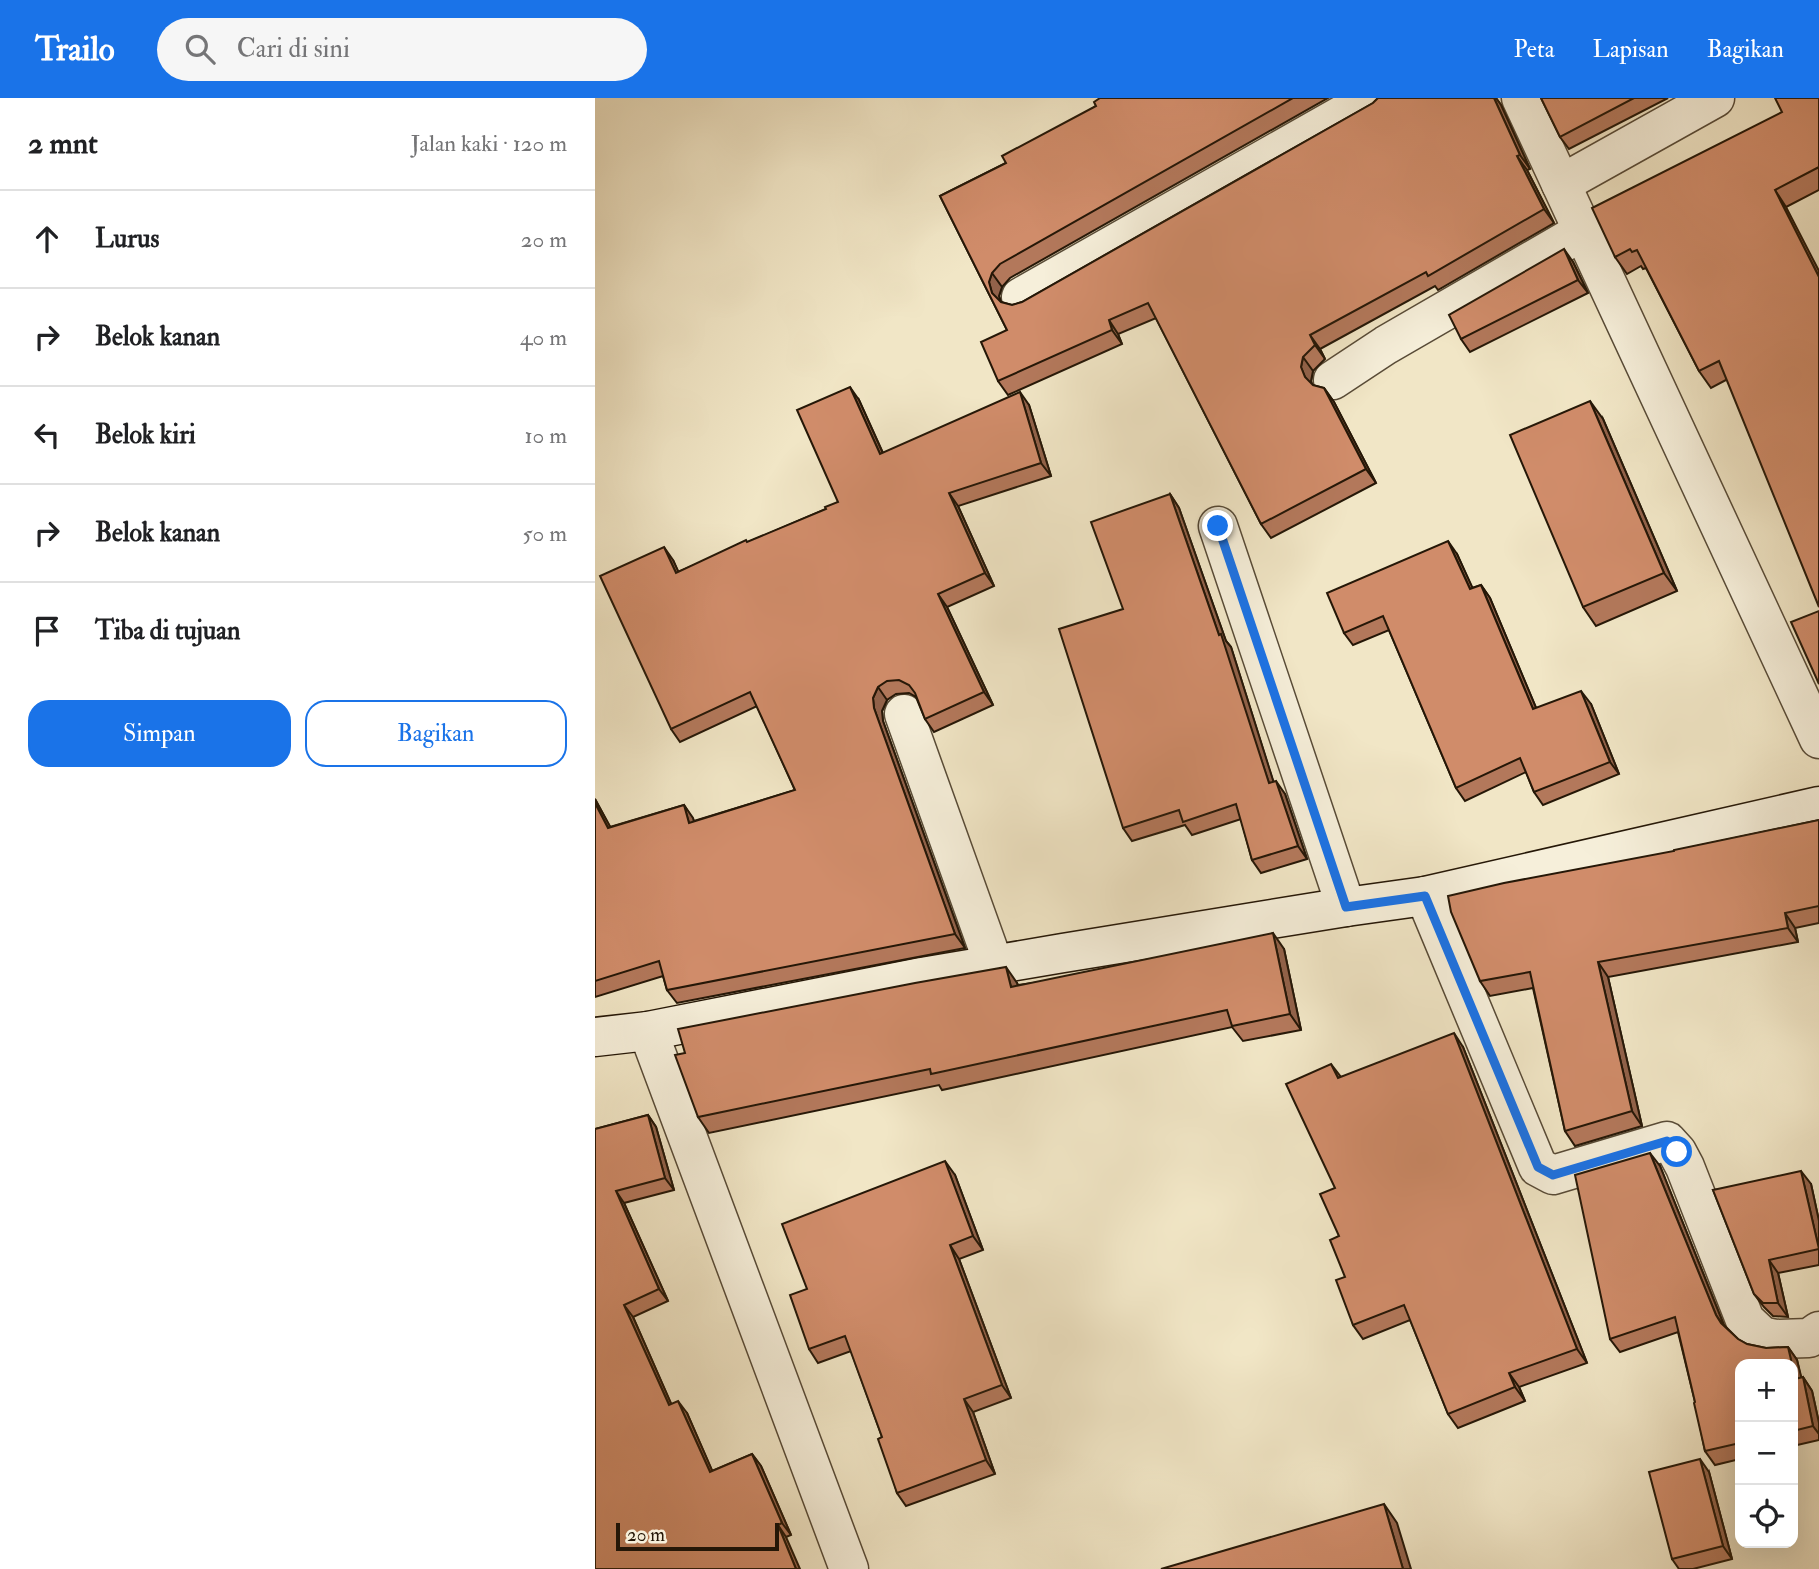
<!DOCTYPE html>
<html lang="id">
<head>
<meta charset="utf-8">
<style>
  :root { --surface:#fff; --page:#f6f6f6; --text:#202124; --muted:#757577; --line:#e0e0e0; --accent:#1a73e8 }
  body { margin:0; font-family:"IM FELL Double Pica",serif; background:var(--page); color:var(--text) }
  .controls { position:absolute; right:21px; bottom:21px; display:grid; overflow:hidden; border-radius:14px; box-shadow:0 7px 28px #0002 }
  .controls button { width:63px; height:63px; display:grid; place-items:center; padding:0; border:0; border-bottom:2px solid var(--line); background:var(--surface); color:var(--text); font:35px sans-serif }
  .scale { position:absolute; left:21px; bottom:18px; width:163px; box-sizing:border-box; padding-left:7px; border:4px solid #251707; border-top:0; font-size:19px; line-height:24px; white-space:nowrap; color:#251707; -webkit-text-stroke:5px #f6efda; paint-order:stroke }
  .stop { position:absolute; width:21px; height:21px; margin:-16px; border:5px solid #1a73e8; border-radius:50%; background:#fff }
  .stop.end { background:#1a73e8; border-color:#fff; box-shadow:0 2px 7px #0008 }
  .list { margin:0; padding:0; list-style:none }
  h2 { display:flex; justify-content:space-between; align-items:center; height:91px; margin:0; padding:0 28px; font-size:30px }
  h2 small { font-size:23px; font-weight:400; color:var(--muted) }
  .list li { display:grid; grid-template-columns:46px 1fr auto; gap:21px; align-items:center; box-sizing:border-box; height:98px; padding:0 28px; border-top:2px solid var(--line) }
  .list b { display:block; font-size:26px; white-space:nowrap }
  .list em { font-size:23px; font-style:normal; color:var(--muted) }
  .actions { display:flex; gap:14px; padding:21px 28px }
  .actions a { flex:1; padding:16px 0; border:2px solid var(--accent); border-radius:21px; text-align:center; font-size:24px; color:var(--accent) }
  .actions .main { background:var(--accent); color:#fff }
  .icon { flex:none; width:38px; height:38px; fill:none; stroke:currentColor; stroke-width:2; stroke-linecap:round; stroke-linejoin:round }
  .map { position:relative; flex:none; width:1224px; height:1471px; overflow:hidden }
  header { display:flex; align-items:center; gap:42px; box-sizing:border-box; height:98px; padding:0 35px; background:var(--accent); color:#fff }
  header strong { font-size:33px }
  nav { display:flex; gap:38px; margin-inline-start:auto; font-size:24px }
  .search { width:490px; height:63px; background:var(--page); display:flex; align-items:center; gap:18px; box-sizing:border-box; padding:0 24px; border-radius:38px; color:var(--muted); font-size:26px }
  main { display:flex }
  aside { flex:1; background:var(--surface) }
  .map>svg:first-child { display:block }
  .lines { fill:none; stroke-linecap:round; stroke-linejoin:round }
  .street-casing { stroke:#584b37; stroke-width:41 }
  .secondary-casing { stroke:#251707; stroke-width:41 }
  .street { stroke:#f6efda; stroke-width:38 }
  .secondary { stroke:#f6efda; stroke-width:38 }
  .wall { fill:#b3785b; stroke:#251707; stroke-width:2 }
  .shaded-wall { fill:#92624a; stroke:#251707; stroke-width:2 }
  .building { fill:#d08c6a; stroke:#251707; stroke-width:2 }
  .route { stroke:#1a73e8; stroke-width:9 }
</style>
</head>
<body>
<header>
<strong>Trailo</strong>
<div class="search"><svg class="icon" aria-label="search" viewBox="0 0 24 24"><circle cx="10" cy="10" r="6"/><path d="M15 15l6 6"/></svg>Cari di sini</div>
<nav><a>Peta</a><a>Lapisan</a><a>Bagikan</a></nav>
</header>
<main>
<aside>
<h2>2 mnt<small>Jalan kaki · 120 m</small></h2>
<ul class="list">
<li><svg class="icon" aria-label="ahead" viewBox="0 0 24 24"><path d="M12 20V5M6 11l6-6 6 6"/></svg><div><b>Lurus</b></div><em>20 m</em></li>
<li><svg class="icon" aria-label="right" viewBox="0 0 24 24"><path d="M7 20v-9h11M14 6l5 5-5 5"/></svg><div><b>Belok kanan</b></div><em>40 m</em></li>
<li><svg class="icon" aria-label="left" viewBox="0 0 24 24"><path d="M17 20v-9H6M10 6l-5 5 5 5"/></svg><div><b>Belok kiri</b></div><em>10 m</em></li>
<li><svg class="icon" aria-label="right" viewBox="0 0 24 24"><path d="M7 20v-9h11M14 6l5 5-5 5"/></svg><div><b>Belok kanan</b></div><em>50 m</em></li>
<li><svg class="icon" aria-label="arrive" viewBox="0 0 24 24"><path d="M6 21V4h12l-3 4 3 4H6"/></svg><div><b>Tiba di tujuan</b></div></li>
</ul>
<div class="actions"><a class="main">Simpan</a><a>Bagikan</a></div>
</aside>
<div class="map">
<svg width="1224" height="1471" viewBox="0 0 1224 1471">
  <rect width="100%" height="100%" fill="#f1e6c6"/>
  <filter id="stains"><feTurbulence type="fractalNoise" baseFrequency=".00286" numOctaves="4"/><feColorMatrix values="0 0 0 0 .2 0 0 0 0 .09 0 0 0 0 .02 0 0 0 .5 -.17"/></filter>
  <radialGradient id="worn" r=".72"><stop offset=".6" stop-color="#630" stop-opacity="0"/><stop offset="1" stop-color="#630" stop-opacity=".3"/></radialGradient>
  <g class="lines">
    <defs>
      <g id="street">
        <polyline points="926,0 1224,641"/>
        <polyline points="966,86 1120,0"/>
        <polyline points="426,199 777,0"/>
        <polyline points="738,282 791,247 988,133"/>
        <polyline points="623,428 751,809"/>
        <polyline points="309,616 399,867"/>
        <polyline points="830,798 943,1069 958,1077 1072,1043 1082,1054 1090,1069 1150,1222 1167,1238 1180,1241 1214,1240 1224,1233"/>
        <polyline points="53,933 254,1471"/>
      </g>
      <polyline id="secondary" points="0,939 53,933 327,879 468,855 751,809 830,798 1224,708"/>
    </defs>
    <!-- street casing -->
    <use href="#street" class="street-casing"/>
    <!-- secondary casing -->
    <use href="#secondary" class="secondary-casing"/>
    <!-- street -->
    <use href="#street" class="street"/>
    <!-- secondary -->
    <use href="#secondary" class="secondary"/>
  </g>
  <!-- wall -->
  <g class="wall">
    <polygon points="505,0 733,0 415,180 407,189 404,198 406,204 417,207 427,204 778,5 783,0 901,0 906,7 935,71 932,72 959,125 843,192 840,188 725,251 730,261 718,273 716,283 717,287 729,290 739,304 781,385 676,440 666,426 561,220 523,236 527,246 413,297 403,283 412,232 345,98 411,65 501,8"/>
    <polygon points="946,0 1073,0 974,51 965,39"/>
    <polygon points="1224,0 1224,92 1191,109 1131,282 1116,290 1104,273 1051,170 1048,171 1046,168 1032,176 1020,159"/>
    <polygon points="978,164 993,195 875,254 866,241"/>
    <polygon points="264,302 288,355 434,307 456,378 363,408 399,488 352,509 398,607 339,634 330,621 321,599 314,595 301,596 292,602 287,613 288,623 370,850 82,905 72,892 68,878 0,899 0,701 15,729 89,707 99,723 200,692 162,608 85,644 76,631 78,462 83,474 231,411 243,404"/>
    <polygon points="1008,321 1082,493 1001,528 988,509"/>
    <polygon points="575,396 584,410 631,543 636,549 678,683 690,696 712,761 666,775 657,762 646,721 597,737 590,727 537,743 528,730 528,511"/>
    <polygon points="862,456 877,490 886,487 895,500 941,610 996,606 1024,676 948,707 939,694 931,674 870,703 861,690 794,532 758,547 749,535"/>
    <polygon points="1224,722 1224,825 1200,830 1203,844 1013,879 1047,1028 980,1048 970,1033 938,890 895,898 885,883 1079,753"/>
    <polygon points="689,851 706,932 648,943 637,929 347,992 344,987 114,1035 103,1019 422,885 423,887"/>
    <polygon points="868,949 992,1265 924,1289 930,1303 863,1330 853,1316 815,1222 768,1241 758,1227 744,1138 740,1090 746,979"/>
    <polygon points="53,1017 61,1029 79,1092 29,1105 73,1203 38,1219 76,1306 92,1315 117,1373 157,1356 166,1368 196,1437 191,1439 0,1471 0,1031"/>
    <polygon points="1065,1068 1129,1227 1143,1241 1152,1246 1171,1250 1193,1249 1202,1262 1206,1280 1208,1279 1217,1293 1224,1325 1224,1342 1198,1348 1198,1266 1145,1266 1145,1361 1120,1367 1110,1353 1100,1304 1083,1234 1025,1254 1015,1241"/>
    <polygon points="360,1077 388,1152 364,1161 416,1300 378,1314 400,1376 311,1408 302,1395 287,1339 256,1253 223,1265 214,1251 212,1191"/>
    <polygon points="1216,1086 1224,1123 1224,1167 1183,1175 1193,1219 1178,1218 1169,1209 1159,1196 1118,1092"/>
    <polygon points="1114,1374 1137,1461 1098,1471 1084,1471 1077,1461"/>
  </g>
  <!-- shaded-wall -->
  <g class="shaded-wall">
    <polygon points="899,0 901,0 906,7 935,71 925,57"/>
    <polygon points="922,58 932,72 959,125 949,111"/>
    <polygon points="1180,92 1191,109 1224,173 1224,179"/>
    <polygon points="969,151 978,164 993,195 983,182"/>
    <polygon points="397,175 407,189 404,198 407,209 397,195 394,184"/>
    <polygon points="514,222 523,236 527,246 517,232"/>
    <polygon points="715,237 725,251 730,261 720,247"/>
    <polygon points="708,259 718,273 716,283 719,293 710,279 706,269"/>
    <polygon points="255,289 264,302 294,369 285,356"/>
    <polygon points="729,290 739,304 781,385 771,371"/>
    <polygon points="425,294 434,307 456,378 446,365"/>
    <polygon points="995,303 1008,321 1082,493 1069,475"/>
    <polygon points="354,395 363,408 399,488 390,475"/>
    <polygon points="575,396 584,410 631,543 636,549 683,698 674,685 624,537"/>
    <polygon points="853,443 862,456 884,504 875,491"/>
    <polygon points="69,449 78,462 90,488 81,475"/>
    <polygon points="886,487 895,500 947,624 938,611"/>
    <polygon points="343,496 352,509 398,607 389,594"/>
    <polygon points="283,589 292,602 287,613 288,623 370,850 360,836 279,610 278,600"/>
    <polygon points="986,593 996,606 1024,676 1015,664"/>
    <polygon points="681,683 690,696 712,761 703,748"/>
    <polygon points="0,701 23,743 13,730 0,705"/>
    <polygon points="89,707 98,720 103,738 94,725"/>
    <polygon points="1190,815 1200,830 1203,844 1193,830"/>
    <polygon points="678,835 689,851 706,932 695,916"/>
    <polygon points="1003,864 1013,879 1047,1028 1037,1013"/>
    <polygon points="411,869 422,885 427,904 416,889"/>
    <polygon points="859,935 868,949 992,1265 982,1251"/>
    <polygon points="736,966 746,979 743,980"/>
    <polygon points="53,1017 61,1029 79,1092 70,1080"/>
    <polygon points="1055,1055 1065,1068 1130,1230 1121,1217"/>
    <polygon points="350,1063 360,1077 388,1152 378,1138"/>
    <polygon points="1206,1073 1216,1086 1224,1123 1224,1151"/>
    <polygon points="21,1093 29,1105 73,1203 64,1191"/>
    <polygon points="355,1147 364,1161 416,1300 407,1287"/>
    <polygon points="1174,1162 1183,1175 1193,1219 1183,1205"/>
    <polygon points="29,1207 38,1219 82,1319 74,1307"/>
    <polygon points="1193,1249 1202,1262 1210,1294 1200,1281"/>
    <polygon points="914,1275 924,1289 930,1303 920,1289"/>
    <polygon points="1208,1279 1217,1293 1224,1325 1224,1336 1218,1328"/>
    <polygon points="369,1301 378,1314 400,1376 391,1362"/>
    <polygon points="83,1303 92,1315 123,1386 115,1374"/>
    <polygon points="157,1356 166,1368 196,1437 187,1425"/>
    <polygon points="1105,1361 1114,1374 1137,1461 1128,1448"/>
    <polygon points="789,1406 802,1425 816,1471 808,1471"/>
    <polygon points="183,1427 191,1439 205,1471 201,1471"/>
  </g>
  <!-- building -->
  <g class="building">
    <polygon points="505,0 698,0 405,166 397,175 394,184 397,195 406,204 417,207 427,204 778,5 783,0 899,0 925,57 922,58 949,111 833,178 831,174 715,237 720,247 708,259 706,269 710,279 718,287 729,290 771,371 666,426 553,205 514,222 517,232 403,283 386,244 412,232 345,98 411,65 407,58 501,8 499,4"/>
    <polygon points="946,0 1039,0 965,39"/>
    <polygon points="1180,0 1224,0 1224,69 1180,92 1224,179 1224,509 1124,263 1104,273 1042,152 1037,154 1035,151 1020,159 997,110 1187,14"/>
    <polygon points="969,151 983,182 866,241 854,217"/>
    <polygon points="255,289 285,356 425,294 446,365 354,395 390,475 343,496 389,594 330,621 320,595 314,587 304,582 292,583 283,589 278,600 279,610 360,836 72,892 64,863 0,883 0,705 13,730 89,707 94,725 200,692 155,594 76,631 5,478 69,449 81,475 151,442 152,444 231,411 230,409 243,404 202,312"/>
    <polygon points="995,303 1069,475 988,509 915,337"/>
    <polygon points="575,396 624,537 626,536 674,685 681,683 703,748 657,762 641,706 588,724 584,712 528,730 464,531 528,511 496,424"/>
    <polygon points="853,443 875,491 886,487 938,611 986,593 1015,664 939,694 925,660 861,690 788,518 749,535 732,495"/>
    <polygon points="1224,513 1224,586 1196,524"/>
    <polygon points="1224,722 1224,808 1190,815 1193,830 1003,864 1037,1013 970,1033 935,874 885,883 856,814 853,798 909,785 1079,753 1079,752"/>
    <polygon points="678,835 695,916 637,928 632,912 336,976 335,971 103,1019 80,957 90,955 83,931 320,885 411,869 416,889"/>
    <polygon points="859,935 982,1251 914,1275 920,1289 853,1316 809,1207 758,1227 741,1182 750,1179 735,1142 744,1138 725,1096 740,1090 691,986 736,966 743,980"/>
    <polygon points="53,1017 70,1080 21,1093 64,1191 29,1207 74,1307 83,1303 115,1374 157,1356 187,1425 183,1427 201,1471 0,1471 0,1031"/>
    <polygon points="1055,1055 1121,1217 1126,1225 1143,1241 1152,1246 1171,1250 1193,1249 1197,1266 1145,1266 1145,1345 1110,1353 1099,1305 1100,1304 1080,1219 1015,1241 980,1077"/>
    <polygon points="350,1063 378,1138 355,1147 407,1287 369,1301 391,1362 302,1395 283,1341 287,1339 250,1238 214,1251 195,1197 212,1191 187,1126"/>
    <polygon points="1206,1073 1224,1151 1174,1162 1183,1205 1168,1205 1159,1196 1118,1092"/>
    <polygon points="1198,1270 1200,1281 1208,1279 1218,1328 1198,1333"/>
    <polygon points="1105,1361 1128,1448 1077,1461 1054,1374"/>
    <polygon points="789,1406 808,1471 566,1471"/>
  </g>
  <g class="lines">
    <!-- route -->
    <polyline class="route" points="623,428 751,809 830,798 943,1069 958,1077 1072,1043 1082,1054"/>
  </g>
  <rect width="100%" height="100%" filter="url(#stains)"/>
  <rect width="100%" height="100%" fill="url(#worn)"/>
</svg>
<div class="controls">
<button>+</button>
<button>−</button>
<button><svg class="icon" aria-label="locate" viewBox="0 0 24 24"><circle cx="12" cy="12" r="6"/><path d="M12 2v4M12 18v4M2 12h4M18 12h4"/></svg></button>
</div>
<div class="scale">20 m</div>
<div class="stop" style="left:1082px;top:1054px"></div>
<div class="stop end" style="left:623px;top:428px"></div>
</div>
</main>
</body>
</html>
